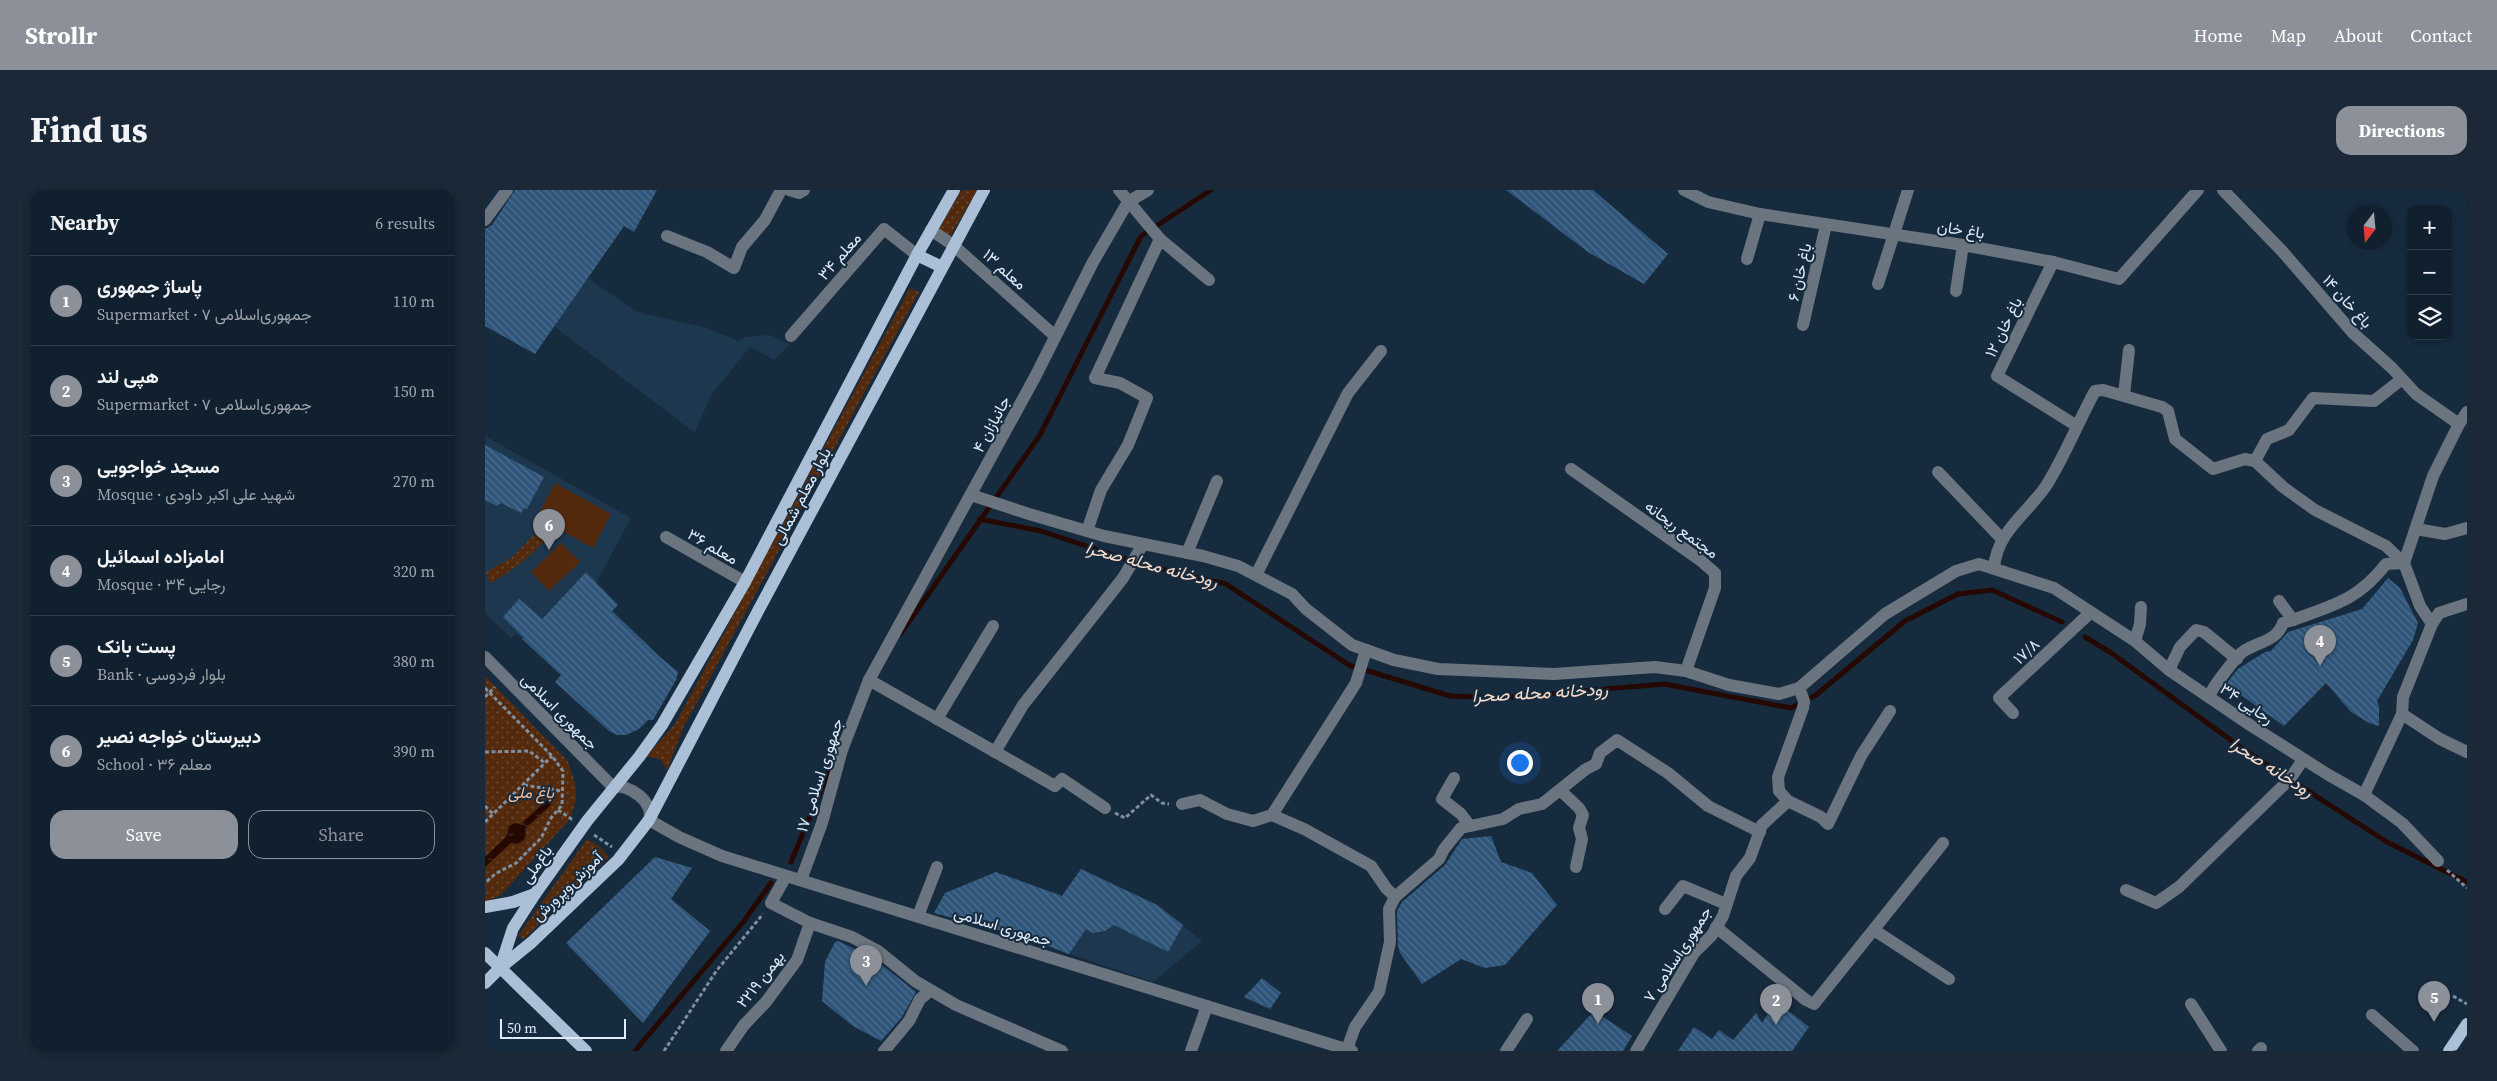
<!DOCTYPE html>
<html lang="en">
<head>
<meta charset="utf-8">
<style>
  :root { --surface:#11202f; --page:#1a2837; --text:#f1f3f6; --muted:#9ca3aa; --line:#303e4b; --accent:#8c9099 }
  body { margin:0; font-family:"Source Serif 4",Vazirmatn,serif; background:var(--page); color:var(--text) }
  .controls { position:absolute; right:15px; top:15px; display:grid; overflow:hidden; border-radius:10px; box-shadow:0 2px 8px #0003 }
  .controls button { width:45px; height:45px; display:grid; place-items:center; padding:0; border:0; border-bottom:1px solid var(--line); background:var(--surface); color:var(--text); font:25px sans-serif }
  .compass { position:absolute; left:1862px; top:15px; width:45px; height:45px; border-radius:50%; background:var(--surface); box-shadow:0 2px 8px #0003; rotate:196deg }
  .scale { position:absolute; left:15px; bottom:12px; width:126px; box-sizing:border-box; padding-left:5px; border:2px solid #deebf8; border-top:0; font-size:14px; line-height:18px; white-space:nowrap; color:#deebf8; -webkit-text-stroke:4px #172b3f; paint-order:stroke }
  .you { position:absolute; left:1034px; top:572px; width:18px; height:18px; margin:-12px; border:4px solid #fff; border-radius:50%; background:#1a73e8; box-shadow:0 0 0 8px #1a73e833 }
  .badge { display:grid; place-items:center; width:32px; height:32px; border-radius:50%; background:var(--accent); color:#fff; font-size:16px; font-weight:700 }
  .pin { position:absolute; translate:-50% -41px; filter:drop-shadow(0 1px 2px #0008) }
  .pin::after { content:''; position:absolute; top:26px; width:18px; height:15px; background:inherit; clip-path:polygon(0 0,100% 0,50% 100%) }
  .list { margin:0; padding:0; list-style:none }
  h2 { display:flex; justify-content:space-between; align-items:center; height:65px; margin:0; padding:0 20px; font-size:21px }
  h2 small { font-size:16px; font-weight:400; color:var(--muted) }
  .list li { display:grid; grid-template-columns:32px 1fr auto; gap:15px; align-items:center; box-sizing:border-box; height:90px; padding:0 20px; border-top:1px solid var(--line) }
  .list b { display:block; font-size:19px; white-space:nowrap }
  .list p { margin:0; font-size:16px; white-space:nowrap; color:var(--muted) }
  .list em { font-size:16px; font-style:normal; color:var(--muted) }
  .actions { display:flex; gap:10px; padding:15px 20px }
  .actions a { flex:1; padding:11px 0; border:1px solid var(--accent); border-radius:15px; text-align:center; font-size:18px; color:var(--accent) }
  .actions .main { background:var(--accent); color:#fff }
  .icon { flex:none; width:28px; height:28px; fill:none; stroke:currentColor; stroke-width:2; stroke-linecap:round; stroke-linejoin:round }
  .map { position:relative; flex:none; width:1982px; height:861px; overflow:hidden; border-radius:15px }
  header { display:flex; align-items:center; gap:30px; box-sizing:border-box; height:70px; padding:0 25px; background:var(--accent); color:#fff }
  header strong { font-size:24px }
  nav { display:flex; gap:28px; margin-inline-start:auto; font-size:18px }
  .intro { display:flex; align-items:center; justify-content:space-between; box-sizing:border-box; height:120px; padding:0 30px }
  h1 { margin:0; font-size:35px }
  .button { padding:12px 22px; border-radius:15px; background:var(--accent); color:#fff; font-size:18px; font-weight:700 }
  main { display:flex; gap:30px; padding:0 30px }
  aside { flex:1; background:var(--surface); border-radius:15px; box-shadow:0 2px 8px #0003 }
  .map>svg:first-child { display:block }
  .built { fill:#1d374f }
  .grass { fill:url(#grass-dots) }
  .garden { fill:#532a0d }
  .water { fill:url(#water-ripples) }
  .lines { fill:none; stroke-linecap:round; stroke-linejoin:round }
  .stream { stroke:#250800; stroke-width:5 }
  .building { fill:url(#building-back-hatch) }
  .path { stroke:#7f8f9f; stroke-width:3; stroke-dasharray:4 2.5; stroke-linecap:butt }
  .minor { stroke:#6b757f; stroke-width:12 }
  .major { stroke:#abc0d6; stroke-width:12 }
  .labels { text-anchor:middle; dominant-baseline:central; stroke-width:4; stroke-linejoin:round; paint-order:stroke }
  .street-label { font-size:16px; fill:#deebf8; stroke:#172b3f }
  .park-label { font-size:16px; font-style:italic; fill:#f8bd9a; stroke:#172b3f }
  .water-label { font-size:18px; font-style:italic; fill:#fadcca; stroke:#172b3f }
</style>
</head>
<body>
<header>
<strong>Strollr</strong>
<nav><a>Home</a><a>Map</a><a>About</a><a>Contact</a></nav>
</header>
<div class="intro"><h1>Find us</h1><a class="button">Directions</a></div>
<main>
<aside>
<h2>Nearby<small>6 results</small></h2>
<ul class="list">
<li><span class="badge">1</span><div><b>پاساژ جمهوری</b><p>Supermarket · جمهوری‌اسلامی ۷</p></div><em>110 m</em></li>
<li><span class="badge">2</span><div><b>هپی لند</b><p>Supermarket · جمهوری‌اسلامی ۷</p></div><em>150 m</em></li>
<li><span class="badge">3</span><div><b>مسجد خواجویی</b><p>Mosque · شهید علی اکبر داودی</p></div><em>270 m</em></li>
<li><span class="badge">4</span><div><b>امامزاده اسمائیل</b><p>Mosque · رجایی ۳۴</p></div><em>320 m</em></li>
<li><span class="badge">5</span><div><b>پست بانک</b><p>Bank · بلوار فردوسی</p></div><em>380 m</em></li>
<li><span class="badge">6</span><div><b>دبیرستان خواجه نصیر</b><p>School · معلم ۳۶</p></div><em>390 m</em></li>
</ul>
<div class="actions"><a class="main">Save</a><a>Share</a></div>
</aside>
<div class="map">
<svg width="1982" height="861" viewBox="0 0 1982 861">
  <defs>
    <pattern id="grass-dots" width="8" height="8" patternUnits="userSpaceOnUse" patternTransform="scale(1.25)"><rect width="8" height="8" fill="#532a0d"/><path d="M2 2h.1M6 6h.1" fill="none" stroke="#6b4931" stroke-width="1.8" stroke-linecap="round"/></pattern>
    <pattern id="water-ripples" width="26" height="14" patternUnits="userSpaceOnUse" patternTransform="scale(1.25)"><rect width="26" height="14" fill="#250800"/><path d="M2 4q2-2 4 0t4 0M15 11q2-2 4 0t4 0" fill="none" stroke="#442c26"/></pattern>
    <pattern id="building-back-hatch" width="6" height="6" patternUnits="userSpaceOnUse" patternTransform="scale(1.25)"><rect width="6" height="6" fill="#2f567a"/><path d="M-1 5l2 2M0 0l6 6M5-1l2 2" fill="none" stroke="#4d6e8e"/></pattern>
  </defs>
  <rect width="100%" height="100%" fill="#172b3f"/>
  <!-- built -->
  <g class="built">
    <polygon points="103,88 152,122 222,138 253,151 259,147 285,145 305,154 289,170 265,157 226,205 210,243 69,136"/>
    <polygon points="0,246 146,328 111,393 101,382 37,449 31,444 26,448 0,423"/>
    <polygon points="596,679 672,715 717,751 668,792 546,751"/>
  </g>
  <!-- grass -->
  <g class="grass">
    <polygon points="477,0 492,0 465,47 453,40"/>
    <path d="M425 98 434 102 198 538 182 581C177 569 174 567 161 567L190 534Z"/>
    <path d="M56 338 65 345C47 365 29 380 5 393L1 382 26 368Z"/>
    <polygon points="0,486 83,571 91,596 91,609 86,628 16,705 0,712"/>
    <polygon points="102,649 115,657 124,667 39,749 33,746"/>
  </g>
  <!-- garden -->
  <g class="garden">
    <polygon points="70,293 126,324 108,358 52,327"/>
    <polygon points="76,353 95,372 64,401 46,382"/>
  </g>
  <!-- water -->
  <path class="water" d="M62 610 66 611V615L40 639C43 650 36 656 26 653L0 677V667L21 647 24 636 30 633 36 634Z"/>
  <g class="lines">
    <!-- stream -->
    <g class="stream">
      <polyline points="494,329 556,341 659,375 741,394 864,475 965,506 1016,508 1179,494 1306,518 1331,505 1420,431 1473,404 1507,400 1577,432"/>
      <polyline points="416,443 555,245 656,46 726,0"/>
      <polyline points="1600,447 1625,462 1758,559 1902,652 1982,692"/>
      <polyline points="306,672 347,574"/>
      <polyline points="150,861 259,731 286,693"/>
    </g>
  </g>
  <!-- building -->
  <g class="building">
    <polygon points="30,0 172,0 149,42 139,36 50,164 0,136 0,39 7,35"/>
    <polygon points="1021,0 1108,0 1183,64 1159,94 1103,62"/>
    <polygon points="0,255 59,287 42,319 39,318 36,323 16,313 12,316 0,310"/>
    <polygon points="101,382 133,415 127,421 176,468 193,482 191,490 168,530 163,530 154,539 141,545 132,545 124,541 70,492 76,485 37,449 39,448 18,427 34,409 57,429"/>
    <polygon points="1903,388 1915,398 1933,433 1928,450 1892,511 1894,516 1894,536 1884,533 1866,522 1841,493 1799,536 1741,494 1753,479 1780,462 1786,461 1803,442 1877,419"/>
    <polygon points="1006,646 1016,672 1047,683 1072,715 1020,775 1000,778 976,769 937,794 915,763 913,755 912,721 917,712 960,675 977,649"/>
    <polygon points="170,667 207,678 186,709 225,741 158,833 81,753"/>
    <polygon points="596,679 672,715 698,735 683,762 629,735 620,741 608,743 601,739 584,764 540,747 449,723 460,703 511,682 577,706"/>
    <polygon points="353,751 388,768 431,802 417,827 396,851 368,836 337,811 340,772 350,752"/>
    <polygon points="777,788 796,803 785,819 759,807"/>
    <polygon points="1291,811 1324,837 1307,861 1193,861 1209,837 1227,849 1234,840 1248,850 1271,823 1277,833"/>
    <polygon points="1109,821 1147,846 1138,861 1072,861"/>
  </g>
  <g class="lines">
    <!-- path -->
    <g class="path">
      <polyline points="0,498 67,566 78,581 77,615 66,628 56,648 31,673 10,684 0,693"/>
      <polyline points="0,507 10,497"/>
      <polyline points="0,562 44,561 60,573"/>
      <polyline points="39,595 77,601"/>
      <polyline points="0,616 8,624 67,566"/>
      <polyline points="73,620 88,630"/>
      <polyline points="630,623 640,628 666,605 677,613 684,614"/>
      <polyline points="0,632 8,624"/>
      <polyline points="109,645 127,657"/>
      <polyline points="1962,680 1982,698"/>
      <polyline points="1968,806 1982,814"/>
      <polyline points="179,861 232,780 278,724"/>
    </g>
    <!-- minor -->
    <g class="minor">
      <polyline points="304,0 314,3 319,0"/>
      <polyline points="634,0 675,49"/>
      <polyline points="1199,0 1223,12 1275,24 1478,55 1568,72 1634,89 1713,0"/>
      <polyline points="1738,0 1797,61 1868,143 1907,178 1931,204 1974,234"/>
      <polyline points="0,30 22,0"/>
      <polyline points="446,40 468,55 570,146"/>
      <polyline points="182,46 222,62 249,78 257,57 280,30 296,0"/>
      <polyline points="1262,69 1275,24"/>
      <polyline points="1568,72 1512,186 1592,236"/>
      <polyline points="1393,94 1423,0"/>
      <polyline points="1471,101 1478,55"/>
      <polyline points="1318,135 1341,35"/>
      <polyline points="306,146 399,39 432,65"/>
      <polyline points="1917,189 1889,211 1828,208 1804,240 1782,249 1770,271 1798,297 1830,320 1901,356 1919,373"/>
      <polyline points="1639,205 1644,160"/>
      <polyline points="1086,279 1215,370 1230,383 1230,398 1201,481"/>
      <polyline points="1453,282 1517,349"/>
      <polyline points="486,305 544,324 619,346 718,366 753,376 807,404 821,419 867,455 909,470 953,479 1069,484 1170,477 1201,481 1244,495 1294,504 1314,498 1400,424 1471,381 1494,374 1569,398 1650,451 1684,480 1765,535 1842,584 1879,605 1917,633 1953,671"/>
      <polyline points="1931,339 1960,344 1982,338"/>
      <polyline points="602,341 616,300 643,255 662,208 635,193 610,188 675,49 724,90"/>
      <polyline points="181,347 260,392"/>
      <polyline points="702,363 732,291"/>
      <path d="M1509 378C1512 341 1542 324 1561 296 1580 266 1593 232 1610 201L1618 200 1677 217 1683 221 1690 249 1728 279 1760 269 1770 271"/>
      <polyline points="771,385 863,203 896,161"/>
      <path d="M1794 411 1808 430C1849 415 1873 410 1901 374L1919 373"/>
      <polyline points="1947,434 1954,423 1982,414"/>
      <polyline points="1650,451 1655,434 1656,417"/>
      <path d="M0 467 128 597C143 593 170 612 164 630L194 647 237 666 867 861"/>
      <polyline points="1684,480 1695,457 1711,440 1719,442 1752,469"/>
      <polyline points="384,490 570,596 577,589 620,618"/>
      <path d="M1724 507C1726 499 1752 465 1759 461 1774 451 1791 452 1798 433L1808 430"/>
      <polyline points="1528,523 1514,508 1605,423"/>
      <polyline points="1917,524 1955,549 1982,562"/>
      <polyline points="452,529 508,436"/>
      <polyline points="510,562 538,515 638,388 658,354"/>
      <polyline points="969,588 957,609 976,624 985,636"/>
      <polyline points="1076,601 1094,618 1098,625 1094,638 1097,649 1091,677"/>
      <polyline points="1879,605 1917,524 1918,507 1947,434 1935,416 1919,373 1948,286 1974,234 1982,222"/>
      <polyline points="1303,611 1336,627 1343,634 1376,566 1405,521"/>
      <polyline points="697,614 715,610 742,624 768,631 787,625 871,493 881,460"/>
      <polyline points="787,625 819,639 886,676 901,698 910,707 904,719 905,752 894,802 870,837 862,859"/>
      <polyline points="301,686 286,713 325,733 367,747 393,761 430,791 471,815 577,861"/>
      <polyline points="316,690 337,633 357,560 384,490 550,187 608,72 643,12 663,0"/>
      <polyline points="1641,700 1671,713 1694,697 1804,590 1818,570"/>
      <polyline points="910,707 954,669 959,659 976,638 1018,629 1034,619 1057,614 1101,579 1111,574 1115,563 1132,550 1183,583 1223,616 1275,642"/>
      <polyline points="1180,719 1198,696 1241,714"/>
      <polyline points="433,726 452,677"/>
      <polyline points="1231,737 1321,810 1329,814 1458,653"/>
      <polyline points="1389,740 1464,789"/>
      <polyline points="1706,814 1736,861"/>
      <polyline points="1887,825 1928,861"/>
      <polyline points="241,861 259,835 281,812 312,770 325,733"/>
      <polyline points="399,861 424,831 435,809 445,801"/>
      <polyline points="706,861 722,816"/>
      <polyline points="1021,861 1042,829"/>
      <polyline points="1151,861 1209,763 1227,745 1238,726 1251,686 1265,668 1277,635 1303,611 1294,601 1293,587 1318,518 1319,511 1314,498"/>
      <polyline points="1773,861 1776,858"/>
    </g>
    <!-- major -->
    <g class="major">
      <polyline points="432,65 457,77"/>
      <polyline points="0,717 28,712 50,704"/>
      <polyline points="0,763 101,861"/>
      <polyline points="15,778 28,738 50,704 102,631 154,567 177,535 260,392 432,65 469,0"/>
      <polyline points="0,793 15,778 47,752 133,670 164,630 273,421 499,0"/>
      <polyline points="1964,861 1982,834"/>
    </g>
  </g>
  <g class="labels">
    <!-- street labels -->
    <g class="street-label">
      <text transform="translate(1476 39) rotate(9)">باغ خان</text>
      <text transform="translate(354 66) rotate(-49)">معلم ۳۴</text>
      <text transform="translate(520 79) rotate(42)">معلم ۱۳</text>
      <text transform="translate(1314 82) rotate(-77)">باغ خان ۶</text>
      <text transform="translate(1863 111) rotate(48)">باغ خان ۱۴</text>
      <text transform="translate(1518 137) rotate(-64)">باغ خان ۱۲</text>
      <text transform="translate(506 234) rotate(-62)">جانبازان ۴</text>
      <text transform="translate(316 306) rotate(-62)">بلوار معلم شمالی</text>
      <text transform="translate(1197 339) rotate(36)">مجتمع ریحانه</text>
      <text transform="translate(228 356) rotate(30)">معلم ۳۶</text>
      <text transform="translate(1541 461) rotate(-43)">۱۷/۸</text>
      <text transform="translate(1762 513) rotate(34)">رجایی ۳۴</text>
      <text transform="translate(75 521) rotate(45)">جمهوری اسلامی</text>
      <text transform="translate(334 585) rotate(-72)">جمهوری اسلامی ۱۷</text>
      <text transform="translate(51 674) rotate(-55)">باغ‌ملی</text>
      <text transform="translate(82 696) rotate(-44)">آموزش‌و‌پرورش</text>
      <text transform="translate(518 736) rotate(17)">جمهوری اسلامی</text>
      <text transform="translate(1192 764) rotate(-57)">جمهوری‌اسلامی ۷</text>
      <text transform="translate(275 789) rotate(-52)">۲۲بهمن ۱۹</text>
    </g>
    <!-- park labels -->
    <g class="park-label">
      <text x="46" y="602">باغ ملی</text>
    </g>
    <!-- water labels -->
    <g class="water-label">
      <text transform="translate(667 374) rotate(15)">رودخانه محله صحرا</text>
      <text transform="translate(1055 502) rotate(-3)">رودخانه محله صحرا</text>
      <text transform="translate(1787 577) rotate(33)">رودخانه صحرا</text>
    </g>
  </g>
</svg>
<div class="controls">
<button>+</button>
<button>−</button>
<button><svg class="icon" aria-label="layers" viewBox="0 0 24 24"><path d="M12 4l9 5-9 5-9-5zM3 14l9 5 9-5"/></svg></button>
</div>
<svg class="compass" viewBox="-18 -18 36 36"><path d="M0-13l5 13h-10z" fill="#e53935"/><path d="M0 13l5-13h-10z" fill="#9ca3aa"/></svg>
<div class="scale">50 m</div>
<div class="you"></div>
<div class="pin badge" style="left:1113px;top:834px">1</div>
<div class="pin badge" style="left:1291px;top:835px">2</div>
<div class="pin badge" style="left:381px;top:796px">3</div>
<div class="pin badge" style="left:1835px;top:476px">4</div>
<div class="pin badge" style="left:1949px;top:832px">5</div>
<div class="pin badge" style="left:64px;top:360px">6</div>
</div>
</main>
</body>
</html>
